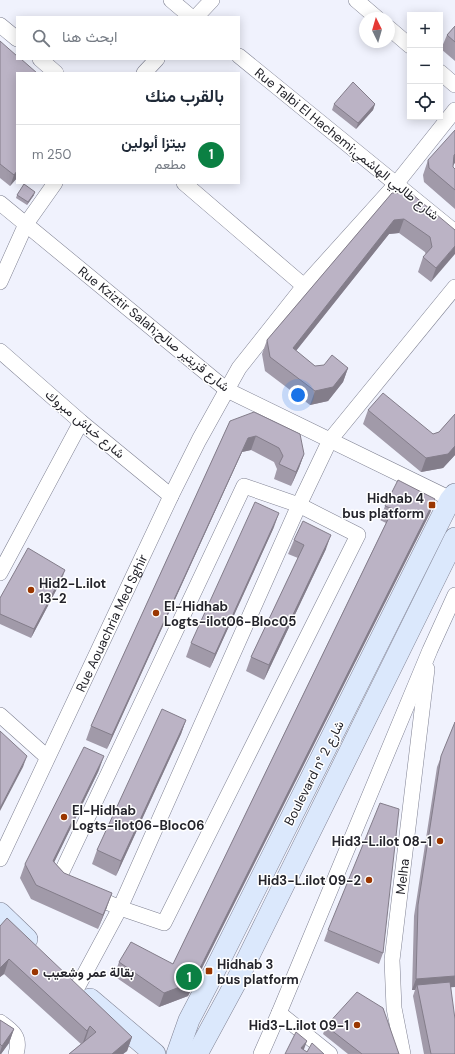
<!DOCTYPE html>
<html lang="ar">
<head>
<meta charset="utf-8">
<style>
  :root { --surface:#fff; --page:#f2f2f3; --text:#1f2937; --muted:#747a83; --line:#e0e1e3; --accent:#0b8043 }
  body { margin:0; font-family:"DM Sans",Vazirmatn,sans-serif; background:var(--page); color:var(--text); direction:rtl }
  .controls { position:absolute; right:12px; top:12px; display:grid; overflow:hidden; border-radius:0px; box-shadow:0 2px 10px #0003 }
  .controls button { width:36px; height:36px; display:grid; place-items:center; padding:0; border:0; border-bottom:1px solid var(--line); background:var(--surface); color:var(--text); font:20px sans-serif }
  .compass { position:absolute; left:359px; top:12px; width:36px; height:36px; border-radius:50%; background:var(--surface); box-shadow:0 2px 10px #0003; rotate:355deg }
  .you { position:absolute; left:298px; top:395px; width:14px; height:14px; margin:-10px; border:3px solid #fff; border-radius:50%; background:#1a73e8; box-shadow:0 0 0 6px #1a73e833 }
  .badge { display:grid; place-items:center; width:26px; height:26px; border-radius:50%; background:var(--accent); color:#fff; font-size:13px; font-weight:700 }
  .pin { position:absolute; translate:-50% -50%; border:2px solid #fff; box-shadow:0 1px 4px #0006 }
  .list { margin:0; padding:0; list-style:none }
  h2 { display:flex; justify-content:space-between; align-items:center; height:52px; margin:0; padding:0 16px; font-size:17px }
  h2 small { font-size:13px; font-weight:400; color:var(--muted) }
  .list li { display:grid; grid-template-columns:26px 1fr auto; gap:12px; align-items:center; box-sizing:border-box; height:60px; padding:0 16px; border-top:1px solid var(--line) }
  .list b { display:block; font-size:15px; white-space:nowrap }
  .list p { margin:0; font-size:13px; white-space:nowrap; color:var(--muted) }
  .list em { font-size:13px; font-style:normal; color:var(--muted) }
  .icon { flex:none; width:22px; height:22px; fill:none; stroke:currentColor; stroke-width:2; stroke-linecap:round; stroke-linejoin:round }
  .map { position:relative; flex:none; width:455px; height:1054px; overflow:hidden; direction:ltr }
  .search { position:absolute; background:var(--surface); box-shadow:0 2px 10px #0003; left:16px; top:16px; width:224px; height:44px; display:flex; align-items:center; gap:10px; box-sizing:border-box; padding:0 14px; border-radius:0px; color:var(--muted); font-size:15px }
  .panel { position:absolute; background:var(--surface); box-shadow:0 2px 10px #0003; left:16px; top:72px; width:224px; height:112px; border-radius:0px; direction:rtl }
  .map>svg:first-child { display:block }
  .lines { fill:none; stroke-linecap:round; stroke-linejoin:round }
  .street-casing { stroke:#7f8192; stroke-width:16 }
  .secondary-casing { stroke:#7f8192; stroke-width:22 }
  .street { stroke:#fff; stroke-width:15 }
  .secondary { stroke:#dbe8fc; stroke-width:21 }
  .wall { fill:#a19aa9 }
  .shaded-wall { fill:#837d8a }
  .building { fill:#bbb3c5; stroke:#837d8a }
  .poi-dot { fill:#9a3600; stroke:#fff; stroke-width:1.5 }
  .labels { text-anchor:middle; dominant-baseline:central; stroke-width:3; stroke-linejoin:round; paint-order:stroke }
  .street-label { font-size:13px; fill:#24242b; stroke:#fff }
  .poi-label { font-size:13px; font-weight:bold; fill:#24242b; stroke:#fff; text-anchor:start }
</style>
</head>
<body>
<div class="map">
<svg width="455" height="1054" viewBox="0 0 455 1054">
  <rect width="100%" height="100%" fill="#f0f2fd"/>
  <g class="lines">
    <defs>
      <g id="street">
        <polyline points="171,0 191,17"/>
        <polyline points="356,0 377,18"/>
        <polyline points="196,17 212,0"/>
        <polyline points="0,25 17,39"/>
        <polyline points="389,28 410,46"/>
        <polyline points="239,56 455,232"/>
        <polyline points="40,59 56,73"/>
        <polyline points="440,72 455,85"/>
        <polyline points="144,73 157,59"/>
        <polyline points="184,183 304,286"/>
        <polyline points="0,203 227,390 455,501"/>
        <polyline points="0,282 26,224 55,183"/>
        <polyline points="0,351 81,422 171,496"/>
        <polygon points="244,486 299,505 358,535 164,923 120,908 58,880"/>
        <polyline points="0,573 81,422"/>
        <polyline points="0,715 47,757"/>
        <path id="s1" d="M0 859 171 496 199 440 239 368 304 286 396 184 455 110"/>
        <polyline points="77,988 120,908 299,505 330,440 455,287"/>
        <polyline points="279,1013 330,1054"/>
        <path d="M0 1022C13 1031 21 1037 16 1054"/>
        <polyline points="261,1054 279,1013 430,650 455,595"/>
        <path id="s2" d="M403 1054 394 1008 392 960 427 669"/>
      </g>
      <g id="secondary">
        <polyline points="0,913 27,939"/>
        <polyline points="90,999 155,1054"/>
        <polyline points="177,1054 189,1020 214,972 450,500 455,494"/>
        <polyline points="197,1054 236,982 455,538"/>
      </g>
    </defs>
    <!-- street casing -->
    <use href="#street" class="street-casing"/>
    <!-- secondary casing -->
    <use href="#secondary" class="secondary-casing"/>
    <!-- street -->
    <use href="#street" class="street"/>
    <!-- secondary -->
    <use href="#secondary" class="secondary"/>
  </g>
  <!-- wall -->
  <g class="wall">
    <polygon points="455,26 455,61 441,49 447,35"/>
    <polygon points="0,41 17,73 17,178 10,186 0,178"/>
    <polygon points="334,104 375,104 373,110 356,129 332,110"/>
    <polygon points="428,160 453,165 453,167 455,169 455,209 424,182 423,175"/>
    <polygon points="392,193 455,230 431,282 418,272 423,257 426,255 425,252 399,233 389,234 296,351 315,366 348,368 343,382 328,401 310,405 265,371 262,354 267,340"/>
    <polygon points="17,195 34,195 27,205 16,198"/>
    <polygon points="368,410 433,434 439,432 455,414 455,455 443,468 421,472 363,424"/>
    <polygon points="230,421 304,454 299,468 291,486 274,479 277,469 274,462 251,450 242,452 107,749 86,740 91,726"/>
    <polygon points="435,499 430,513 188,996 159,1007 114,976 119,962 173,964 386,523 380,520 385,506"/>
    <polygon points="274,527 210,668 186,657 191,643"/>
    <polygon points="294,540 326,549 264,680 246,671 251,657 298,558 288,554"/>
    <polygon points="62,579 31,638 0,624 0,598"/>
    <polygon points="186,720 181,734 116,876 92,864 97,850"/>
    <polygon points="455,722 455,988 455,987 451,987 455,1054 424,1054 413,996 415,990 412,990 414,916 437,767"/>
    <polygon points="99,770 54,862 64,873 107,907 98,929 31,899 20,878 25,864"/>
    <polygon points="0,926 132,1037 127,1051 123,1054 69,1054 81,1044 4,974 0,977"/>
    <polygon points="328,930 383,953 379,964 324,941"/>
    <polygon points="0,1020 14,1029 9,1043 1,1054 0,1054"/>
    <polygon points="326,1026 399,1054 348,1054 323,1034"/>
  </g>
  <!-- shaded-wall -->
  <g class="shaded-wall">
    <polygon points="375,104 373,110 356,129 358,123"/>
    <polygon points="455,154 455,163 449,170 454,155"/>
    <polygon points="17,171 17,178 10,186 14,175"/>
    <polygon points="35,192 34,195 27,205 28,202"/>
    <polygon points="404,219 399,233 389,234 287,362 293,348 394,220"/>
    <polygon points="455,246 455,254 431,282 436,268"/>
    <polygon points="348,368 343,382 328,401 310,405 315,391"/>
    <polygon points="256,436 251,450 242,452 107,749 112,735 248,438"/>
    <polygon points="455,446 455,455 443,468 421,472 426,458"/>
    <polygon points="304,454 299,468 291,486 296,472"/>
    <polygon points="435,499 430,513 188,996 159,1007 164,993"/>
    <polygon points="279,513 274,527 210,668 215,654"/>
    <polygon points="331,535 326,549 264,680 269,665"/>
    <polygon points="65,570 62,579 31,638 34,629"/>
    <polygon points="186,720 181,734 116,876 121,861"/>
    <polygon points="27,756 23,767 0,811 0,808"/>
    <polygon points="104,756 99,770 48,875 53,861"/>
    <polygon points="112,893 107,907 98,929 103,915"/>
    <polygon points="9,959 4,974 0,977 0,968"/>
    <polygon points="455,976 455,987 418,990 417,985 415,990 412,990 416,979"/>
    <polygon points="90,1026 85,1041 82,1045 87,1031"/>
    <polygon points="14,1029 9,1043 1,1054 0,1054 0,1052 2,1046"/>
    <polygon points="132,1037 127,1051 123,1054 112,1054"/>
    <polygon points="307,1041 303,1052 301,1048"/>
  </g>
  <!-- building -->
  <g class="building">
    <polygon points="455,26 455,42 447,35"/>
    <polygon points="0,41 17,56 17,59 21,59 37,73 17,73 17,171 14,175 0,164"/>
    <polygon points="353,82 375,104 358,123 334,104"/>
    <polygon points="455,130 455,154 454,155 453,167 455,169 455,190 429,168 428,160"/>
    <polygon points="24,184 35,192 28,202 17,195"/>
    <polygon points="392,193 412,194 455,230 455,246 436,268 423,257 432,247 430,237 404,219 394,220 293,348 315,366 324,365 332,355 348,368 333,387 315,391 270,357 267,340"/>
    <polygon points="383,393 433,434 439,432 455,414 455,446 448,454 426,458 368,410"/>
    <polygon points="254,412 300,434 304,454 296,472 279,464 283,456 279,448 256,436 248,438 112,735 91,726 230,421"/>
    <polygon points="398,480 435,499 193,982 164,993 119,962 131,942 173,964 393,509 385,506"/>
    <polygon points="255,502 279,513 215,654 191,643"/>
    <polygon points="303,521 331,535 269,665 251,657 304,545 294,540"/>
    <polygon points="28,548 65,570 34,629 0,614 0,598"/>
    <polygon points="162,709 186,720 121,861 97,850"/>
    <polygon points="455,722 455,976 416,979 418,905 441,756"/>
    <polygon points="0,731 27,756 0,808"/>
    <polygon points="84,747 104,756 53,861 64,873 112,893 103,915 36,885 25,864"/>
    <polygon points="380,803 399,809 383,953 328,930"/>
    <polygon points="7,918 132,1037 112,1054 69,1054 96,1032 90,1026 87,1031 9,959 0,968 0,926"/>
    <polygon points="450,982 455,1019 455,1054 431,1054 417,985"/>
    <polygon points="357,992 383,1008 399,1054 362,1054 326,1026"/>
    <polygon points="0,1020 14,1029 2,1046 0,1044"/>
    <polygon points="296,1032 307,1041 301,1048 307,1052 312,1043 324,1054 285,1054"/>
  </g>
  <!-- markers -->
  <g class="poi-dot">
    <rect x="428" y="501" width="8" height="8" rx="2"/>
    <circle cx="31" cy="590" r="4"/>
    <circle cx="156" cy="613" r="4"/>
    <circle cx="64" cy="817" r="4"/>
    <circle cx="440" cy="841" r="4"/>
    <circle cx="369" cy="880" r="4"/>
    <rect x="205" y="967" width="8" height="8" rx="2"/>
    <circle cx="35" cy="972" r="4"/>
    <circle cx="357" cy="1025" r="4"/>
  </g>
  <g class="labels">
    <!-- street labels -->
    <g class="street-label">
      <text transform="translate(347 144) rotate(39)">Rue Talbi El Hachemi;شارع طالبي الهاشمي</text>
      <text transform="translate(154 329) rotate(39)">Rue Kziztir Salah;شارع قزيتير صالح</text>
      <text transform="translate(85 424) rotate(40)">شارع خباش مبروك</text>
      <text stroke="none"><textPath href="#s1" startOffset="261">Rue Aouachria Med Sghir</textPath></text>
      <text transform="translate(314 773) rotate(-63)">Boulevard n° شارع 2</text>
      <text stroke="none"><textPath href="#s2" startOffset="179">Melha</textPath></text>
    </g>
    <!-- poi labels -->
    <g class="poi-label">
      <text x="424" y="498" text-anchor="end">Hidhab 4<tspan x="424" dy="15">bus platform</tspan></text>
      <text x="39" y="583">Hid2-L.ilot<tspan x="39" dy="15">13-2</tspan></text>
      <text x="164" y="606">El-Hidhab<tspan x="164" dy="15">Logts-ilot06-Bloc05</tspan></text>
      <text x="72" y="810">El-Hidhab<tspan x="72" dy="15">Logts-ilot06-Bloc06</tspan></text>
      <text x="432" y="841" text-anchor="end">Hid3-L.ilot 08-1</text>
      <text x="361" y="880" text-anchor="end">Hid3-L.ilot 09-2</text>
      <text x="217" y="964">Hidhab 3<tspan x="217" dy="15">bus platform</tspan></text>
      <text x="43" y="972">بقالة عمر وشعيب</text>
      <text x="349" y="1025" text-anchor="end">Hid3-L.ilot 09-1</text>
    </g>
  </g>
</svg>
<div class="controls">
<button>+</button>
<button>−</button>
<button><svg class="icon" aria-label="locate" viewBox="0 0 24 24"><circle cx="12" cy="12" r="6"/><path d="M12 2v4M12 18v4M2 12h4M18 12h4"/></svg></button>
</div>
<svg class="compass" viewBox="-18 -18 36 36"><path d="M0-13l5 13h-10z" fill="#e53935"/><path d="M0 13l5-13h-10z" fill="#747a83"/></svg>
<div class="you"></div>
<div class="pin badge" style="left:189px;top:977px">1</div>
<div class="search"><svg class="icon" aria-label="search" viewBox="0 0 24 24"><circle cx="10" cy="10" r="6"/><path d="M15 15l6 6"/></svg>ابحث هنا</div>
<section class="panel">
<h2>بالقرب منك<small></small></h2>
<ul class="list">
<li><span class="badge">1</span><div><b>بيتزا أبولين</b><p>مطعم</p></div><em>250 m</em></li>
</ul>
</section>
</div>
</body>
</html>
